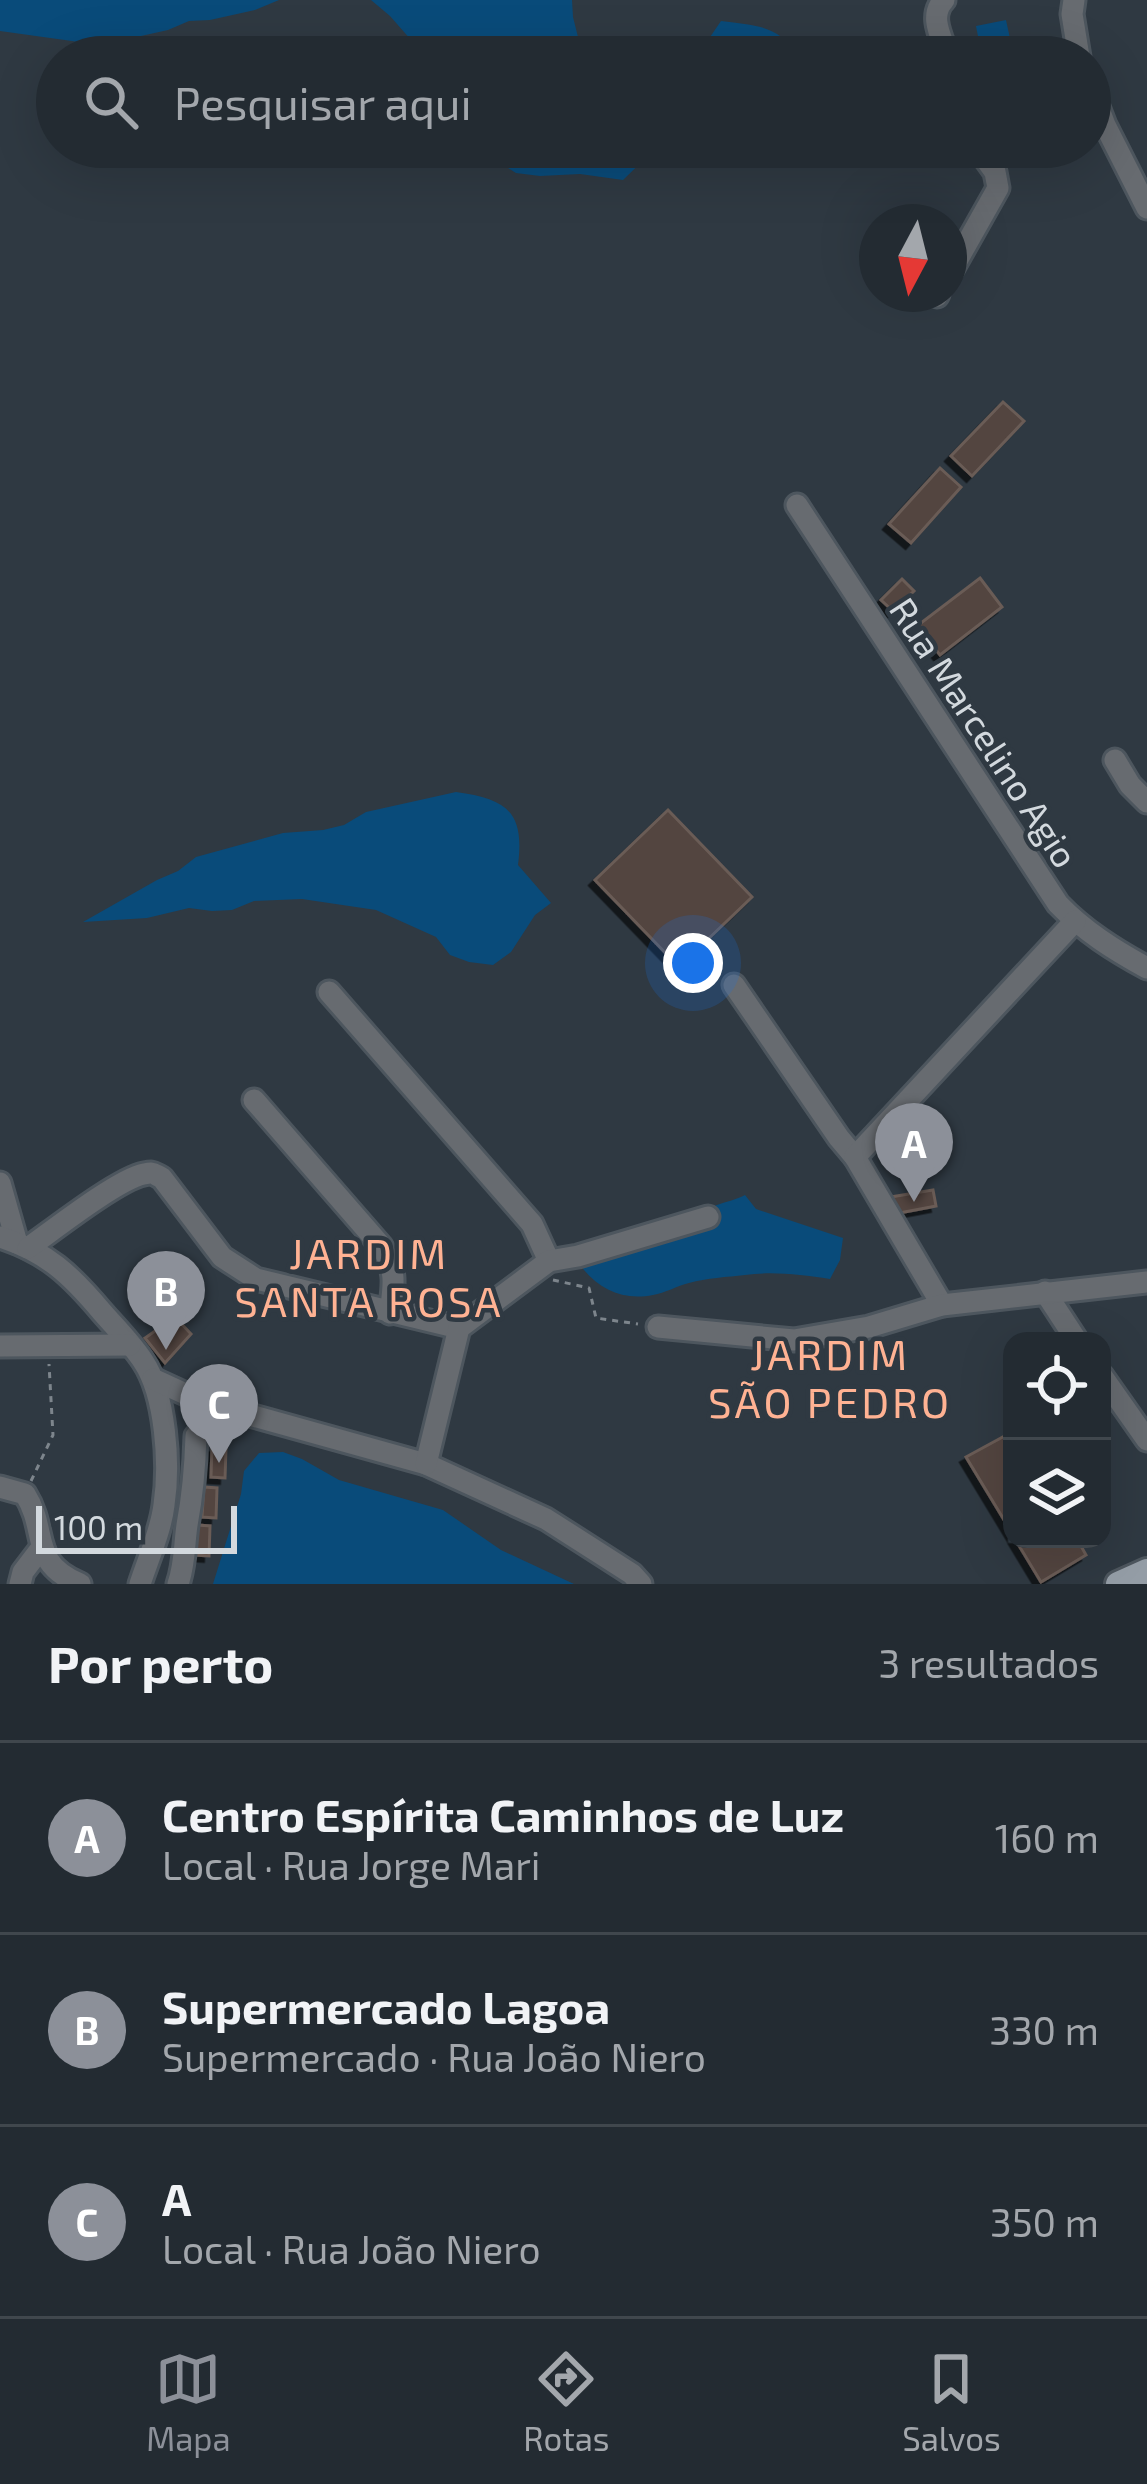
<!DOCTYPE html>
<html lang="pt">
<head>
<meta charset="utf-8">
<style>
  :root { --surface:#232b32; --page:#2f373e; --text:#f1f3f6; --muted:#a3a7ac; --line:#40474d; --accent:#8c9099 }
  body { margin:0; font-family:"Exo 2",sans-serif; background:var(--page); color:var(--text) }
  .controls { position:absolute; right:36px; bottom:36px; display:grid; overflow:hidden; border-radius:24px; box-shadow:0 12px 48px #0002 }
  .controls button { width:108px; height:108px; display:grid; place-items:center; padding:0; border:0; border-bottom:3px solid var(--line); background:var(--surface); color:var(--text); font:60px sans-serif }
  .compass { position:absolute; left:859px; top:204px; width:108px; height:108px; border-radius:50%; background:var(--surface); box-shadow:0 12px 48px #0002; rotate:187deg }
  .scale { position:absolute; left:36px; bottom:30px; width:201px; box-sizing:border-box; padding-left:12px; border:6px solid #d3d9de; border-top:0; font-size:33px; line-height:42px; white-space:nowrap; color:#d3d9de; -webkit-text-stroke:9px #2f3942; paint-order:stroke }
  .you { position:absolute; left:693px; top:963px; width:42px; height:42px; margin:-30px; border:9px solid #fff; border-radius:50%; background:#1a73e8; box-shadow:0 0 0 18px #1a73e833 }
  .badge { display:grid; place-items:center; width:78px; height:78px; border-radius:50%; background:var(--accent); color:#fff; font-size:39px; font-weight:700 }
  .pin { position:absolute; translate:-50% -99px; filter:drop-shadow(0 3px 6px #0008) }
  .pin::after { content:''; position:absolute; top:63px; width:42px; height:36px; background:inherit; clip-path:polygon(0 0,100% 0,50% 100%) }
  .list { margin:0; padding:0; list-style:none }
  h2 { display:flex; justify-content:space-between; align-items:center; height:156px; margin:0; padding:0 48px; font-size:51px }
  h2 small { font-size:39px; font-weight:400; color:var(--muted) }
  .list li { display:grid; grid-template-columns:78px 1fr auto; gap:36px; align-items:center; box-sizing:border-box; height:192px; padding:0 48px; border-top:3px solid var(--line) }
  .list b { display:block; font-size:45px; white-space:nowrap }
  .list p { margin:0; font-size:39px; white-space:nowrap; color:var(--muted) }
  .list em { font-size:39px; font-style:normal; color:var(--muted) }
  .icon { flex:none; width:66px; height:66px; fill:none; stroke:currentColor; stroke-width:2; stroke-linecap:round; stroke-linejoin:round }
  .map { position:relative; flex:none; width:1147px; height:1584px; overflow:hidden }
  .search { position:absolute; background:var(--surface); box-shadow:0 12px 48px #0002; left:36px; right:36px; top:36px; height:132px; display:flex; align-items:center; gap:30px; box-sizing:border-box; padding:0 42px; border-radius:66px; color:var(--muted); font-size:45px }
  .sheet { height:732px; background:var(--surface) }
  nav { display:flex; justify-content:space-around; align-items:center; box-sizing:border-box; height:168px; border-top:3px solid var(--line); background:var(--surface); font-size:33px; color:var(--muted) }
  nav a { display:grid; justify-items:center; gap:6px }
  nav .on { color:var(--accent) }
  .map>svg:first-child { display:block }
  .green { fill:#094b7a }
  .building { fill:#52443f; stroke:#6a5c56; stroke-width:3; filter:url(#shadow) }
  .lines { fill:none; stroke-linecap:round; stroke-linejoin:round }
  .minor-casing { stroke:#4d565e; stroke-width:27 }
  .major-casing { stroke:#4d565e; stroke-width:30 }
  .path { stroke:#7d858c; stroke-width:3; stroke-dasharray:6 6; stroke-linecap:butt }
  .minor { stroke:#676b70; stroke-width:21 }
  .major { stroke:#949da6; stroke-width:24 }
  .labels { text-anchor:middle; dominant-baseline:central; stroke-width:9; stroke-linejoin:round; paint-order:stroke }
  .street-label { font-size:36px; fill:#d3d9de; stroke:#2f3942 }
  .quarter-label { font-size:42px; letter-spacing:3px; fill:#ffb293; stroke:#2f3942 }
</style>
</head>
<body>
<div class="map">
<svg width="1147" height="1584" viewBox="0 0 1147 1584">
  <defs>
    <filter id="shadow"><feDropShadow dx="-5.5" dy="5.5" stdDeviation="0" flood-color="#0009"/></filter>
  </defs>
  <rect width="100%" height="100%" fill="#2f3942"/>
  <!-- green -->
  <g class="green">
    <polygon points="0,0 279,0 255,10 210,20 189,21 168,30 123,40 79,42 0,31"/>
    <polygon points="371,0 572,0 573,17 583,57 426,57 390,16"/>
    <polygon points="1006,20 1014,57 982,57 976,26"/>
    <path d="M721 21C757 26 776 24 800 56L707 57 706 43Z"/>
    <polygon points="475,147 657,147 623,180 580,174 540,176 516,173"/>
    <path d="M456 792C506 799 525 811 518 865L551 903 535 915 511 952 493 965 469 962 450 955 436 937 376 910 302 899 254 901 232 910 212 911 189 908 147 918 83 922 157 880 178 871 196 857 283 833 323 830 344 825 366 812Z"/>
    <path d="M745 1195 756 1209 843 1238 840 1260 830 1279C801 1275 774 1271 745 1275 727 1277 707 1278 689 1283 677 1286 665 1293 653 1295 622 1301 598 1289 580 1265 626 1246 672 1226 717 1205 727 1201 736 1200 745 1195Z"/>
    <polygon points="283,1452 302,1459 339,1480 443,1510 501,1550 574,1584 213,1584 241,1494 244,1471 259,1453"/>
  </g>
  <!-- building -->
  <g class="building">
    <polygon points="1003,402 1024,421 972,476 951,456"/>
    <polygon points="940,468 961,487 911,543 889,524"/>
    <polygon points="980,578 1002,607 940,655 917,626"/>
    <polygon points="902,579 914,591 893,611 881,600"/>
    <polygon points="668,810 752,897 679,967 595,880"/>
    <polygon points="933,1190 936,1206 899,1213 891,1197"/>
    <polygon points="175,1317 191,1334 165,1363 145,1338"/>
    <polygon points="1012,1432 1012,1533 966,1457"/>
    <polygon points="212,1447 226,1448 225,1478 211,1477"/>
    <polygon points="204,1487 217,1488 216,1518 202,1517"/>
    <polygon points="197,1525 210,1526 209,1556 195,1555"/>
    <polygon points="1015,1539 1077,1539 1086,1555 1041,1582"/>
  </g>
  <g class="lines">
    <defs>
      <g id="minor">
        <path d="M944 0C928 16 942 38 948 57"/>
        <polyline points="1074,0 1072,14 1079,57"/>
        <polyline points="1090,86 1105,125 1147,208"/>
        <polyline points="949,275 998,188 995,172 977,147"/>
        <polyline points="937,296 938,294"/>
        <path d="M797 505 1058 904C1084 931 1114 950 1147 968"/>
        <polyline points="1115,760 1130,785 1147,802"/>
        <polyline points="734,985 839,1138 855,1157"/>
        <polyline points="329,992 532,1224 549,1261"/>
        <path d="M254 1100 381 1246C397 1272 394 1283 390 1313"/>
        <polyline points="0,1183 17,1243"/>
        <path d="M0 1237C47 1252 71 1275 102 1312 116 1328 132 1344 143 1361 166 1395 170 1465 164 1505 161 1531 148 1559 140 1584"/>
        <path d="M28 1248C52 1231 118 1179 144 1174 154 1172 152 1173 162 1178L222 1257 256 1279 459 1328"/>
        <polyline points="1045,1292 1077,1341"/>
        <polyline points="942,1305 855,1157 1075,921"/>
        <polyline points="658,1327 794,1340 869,1327 942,1305 1147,1282"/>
        <polyline points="0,1346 130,1345"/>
        <polyline points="1102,1376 1147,1440"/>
        <polyline points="153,1379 203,1402 426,1464 546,1519 632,1574 641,1584"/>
        <polyline points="426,1464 459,1328 549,1261 578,1256 708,1217"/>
        <path d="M0 1487 25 1494C49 1532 28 1562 80 1584"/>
        <polyline points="20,1584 23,1572 42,1547"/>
        <path d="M178 1584C185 1564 184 1546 187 1525 193 1493 195 1470 196 1436"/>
      </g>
      <polyline id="major" points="1118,1584 1147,1571"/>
    </defs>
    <!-- minor casing -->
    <use href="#minor" class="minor-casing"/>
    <!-- major casing -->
    <use href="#major" class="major-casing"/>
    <!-- path -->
    <g class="path">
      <polyline points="553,1280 589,1288 596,1318 638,1324"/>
      <polyline points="31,1481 53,1435 49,1364"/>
    </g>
    <!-- minor -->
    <use href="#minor" class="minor"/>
    <!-- major -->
    <use href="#major" class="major"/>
  </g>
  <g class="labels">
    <!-- street labels -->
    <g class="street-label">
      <text transform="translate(985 732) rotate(57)">Rua Marcelino Agio</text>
    </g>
    <!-- quarter labels -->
    <g class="quarter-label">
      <text x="369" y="1252">JARDIM<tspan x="369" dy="48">SANTA ROSA</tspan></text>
      <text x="830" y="1353">JARDIM<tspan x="830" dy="48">SÃO PEDRO</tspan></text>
    </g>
  </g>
</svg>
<div class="controls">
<button><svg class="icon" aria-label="locate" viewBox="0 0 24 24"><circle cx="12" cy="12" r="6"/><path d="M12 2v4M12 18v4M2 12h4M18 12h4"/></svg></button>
<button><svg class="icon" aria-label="layers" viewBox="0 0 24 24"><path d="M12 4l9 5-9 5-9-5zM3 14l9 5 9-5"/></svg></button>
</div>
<svg class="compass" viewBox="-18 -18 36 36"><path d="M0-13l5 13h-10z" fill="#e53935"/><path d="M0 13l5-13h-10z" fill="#a3a7ac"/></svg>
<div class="scale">100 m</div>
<div class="you"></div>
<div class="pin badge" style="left:914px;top:1202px">A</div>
<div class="pin badge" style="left:166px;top:1350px">B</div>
<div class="pin badge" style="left:219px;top:1463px">C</div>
<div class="search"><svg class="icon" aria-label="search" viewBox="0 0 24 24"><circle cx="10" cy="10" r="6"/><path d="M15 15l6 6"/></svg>Pesquisar aqui</div>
</div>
<section class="sheet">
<h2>Por perto<small>3 resultados</small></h2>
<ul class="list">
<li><span class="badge">A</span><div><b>Centro Espírita Caminhos de Luz</b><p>Local · Rua Jorge Mari</p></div><em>160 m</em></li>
<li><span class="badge">B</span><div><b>Supermercado Lagoa</b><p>Supermercado · Rua João Niero</p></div><em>330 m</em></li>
<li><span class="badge">C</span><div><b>A</b><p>Local · Rua João Niero</p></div><em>350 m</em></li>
</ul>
</section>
<nav>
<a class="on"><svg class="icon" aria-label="map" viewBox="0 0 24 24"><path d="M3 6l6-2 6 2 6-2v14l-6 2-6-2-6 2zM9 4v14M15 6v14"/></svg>Mapa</a>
<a><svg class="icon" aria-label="directions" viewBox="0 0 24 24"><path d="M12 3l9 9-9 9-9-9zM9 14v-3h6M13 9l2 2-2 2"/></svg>Rotas</a>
<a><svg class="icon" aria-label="saved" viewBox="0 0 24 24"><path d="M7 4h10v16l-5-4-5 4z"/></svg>Salvos</a>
</nav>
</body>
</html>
